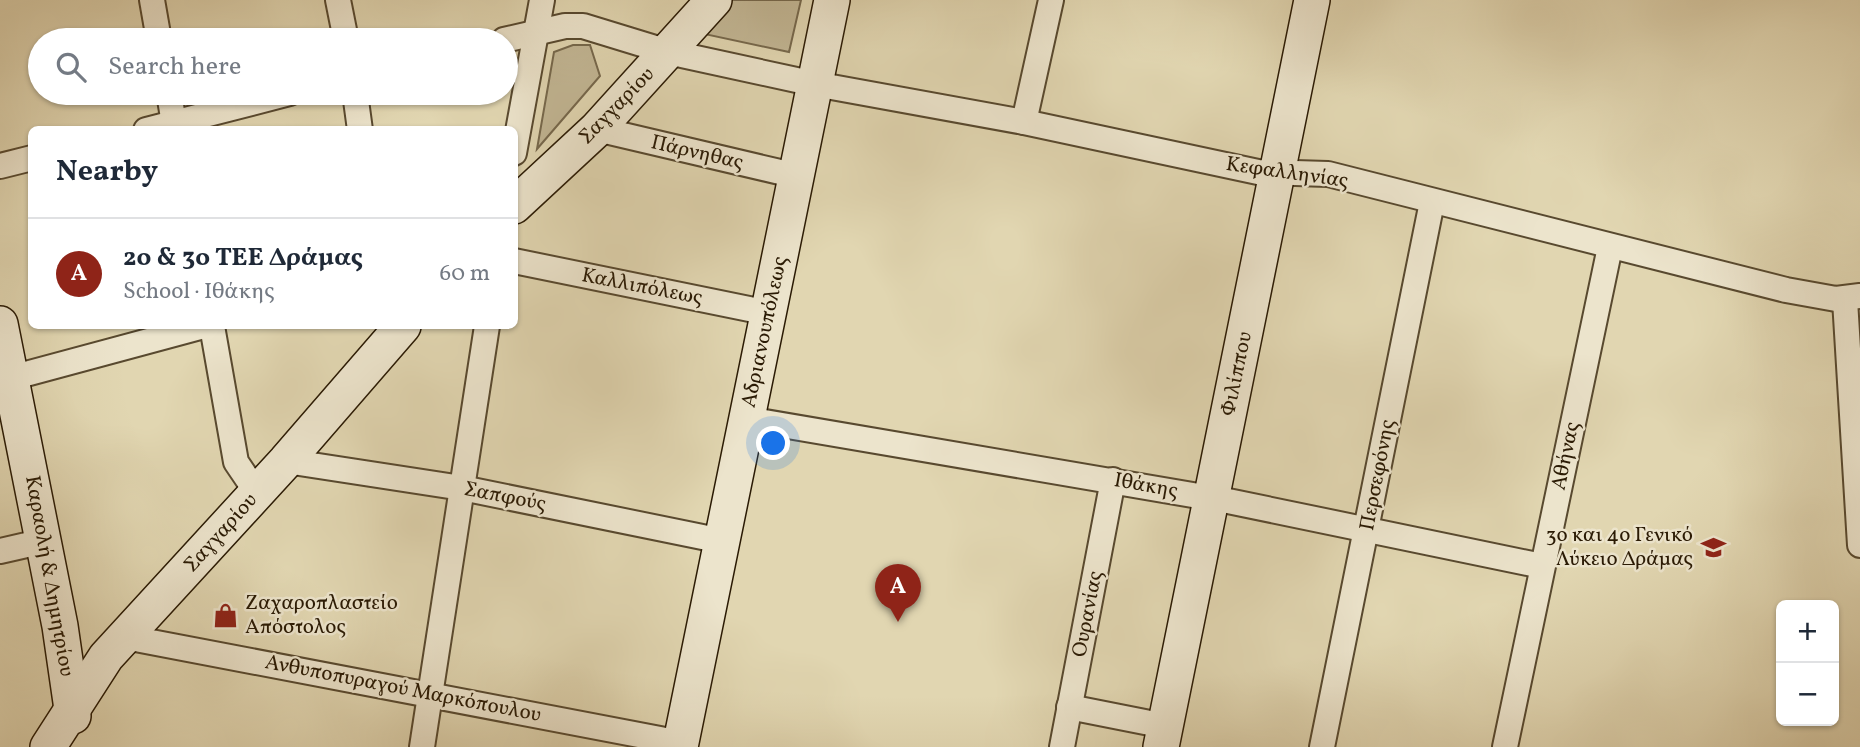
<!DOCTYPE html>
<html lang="en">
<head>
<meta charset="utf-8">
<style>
  :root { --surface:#fff; --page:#f2f2f3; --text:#1f2937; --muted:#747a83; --line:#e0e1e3; --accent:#8f2418 }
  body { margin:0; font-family:Vollkorn,serif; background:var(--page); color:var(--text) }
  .controls { position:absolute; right:21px; bottom:21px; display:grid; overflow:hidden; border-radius:10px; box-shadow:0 2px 5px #0004 }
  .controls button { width:63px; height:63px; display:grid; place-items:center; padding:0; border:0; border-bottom:2px solid var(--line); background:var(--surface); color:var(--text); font:35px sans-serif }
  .you { position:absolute; left:774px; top:444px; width:24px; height:24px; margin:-18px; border:5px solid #fff; border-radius:50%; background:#1a73e8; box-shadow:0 0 0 10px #1a73e833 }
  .badge { display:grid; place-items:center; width:46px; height:46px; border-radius:50%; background:var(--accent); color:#fff; font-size:23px; font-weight:700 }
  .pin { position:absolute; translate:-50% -58px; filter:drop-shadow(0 2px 4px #0008) }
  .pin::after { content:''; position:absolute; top:37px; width:24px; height:21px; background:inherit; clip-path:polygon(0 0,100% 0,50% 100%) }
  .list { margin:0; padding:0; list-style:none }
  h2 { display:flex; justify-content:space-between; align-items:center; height:91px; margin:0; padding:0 28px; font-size:30px }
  h2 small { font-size:23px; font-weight:400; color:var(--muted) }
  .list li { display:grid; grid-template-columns:46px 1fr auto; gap:21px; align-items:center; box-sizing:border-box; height:112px; padding:0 28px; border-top:2px solid var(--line) }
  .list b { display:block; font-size:26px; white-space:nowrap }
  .list p { margin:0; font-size:23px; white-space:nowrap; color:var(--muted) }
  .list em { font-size:23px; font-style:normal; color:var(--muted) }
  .icon { flex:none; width:38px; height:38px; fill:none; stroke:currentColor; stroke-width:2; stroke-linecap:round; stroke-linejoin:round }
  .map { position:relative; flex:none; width:1860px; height:747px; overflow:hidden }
  .search { position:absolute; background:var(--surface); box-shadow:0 2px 5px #0004; left:28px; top:28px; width:490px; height:77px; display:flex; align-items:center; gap:18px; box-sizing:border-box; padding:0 24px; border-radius:38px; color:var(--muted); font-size:26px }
  .panel { position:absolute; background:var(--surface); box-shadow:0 2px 5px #0004; left:28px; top:126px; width:490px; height:203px; border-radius:10px }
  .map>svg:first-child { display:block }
  .green { fill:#c2b694; stroke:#76684c; stroke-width:2 }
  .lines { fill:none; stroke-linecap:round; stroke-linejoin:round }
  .street-casing { stroke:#58492f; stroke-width:28 }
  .secondary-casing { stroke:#2a1a04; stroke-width:38 }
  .street { stroke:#ece4cc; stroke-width:24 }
  .secondary { stroke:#ece4cc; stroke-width:35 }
  .labels { text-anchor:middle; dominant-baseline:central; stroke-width:5; stroke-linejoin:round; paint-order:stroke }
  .street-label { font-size:21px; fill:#2a1a04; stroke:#ece4cc }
  .poi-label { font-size:21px; fill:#2a1a04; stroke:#ece4cc; text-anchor:end }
</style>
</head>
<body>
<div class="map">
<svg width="1860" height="747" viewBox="0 0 1860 747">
  <rect width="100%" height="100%" fill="#e1d6b1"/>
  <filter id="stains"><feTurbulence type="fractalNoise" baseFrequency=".00286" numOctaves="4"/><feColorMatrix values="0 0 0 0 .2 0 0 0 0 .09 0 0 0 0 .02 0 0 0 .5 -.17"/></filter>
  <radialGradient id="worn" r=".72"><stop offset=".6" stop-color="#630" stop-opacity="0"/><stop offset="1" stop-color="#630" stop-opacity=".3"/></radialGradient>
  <!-- green -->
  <g class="green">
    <polygon points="724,0 801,0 789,52 695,32"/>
    <polygon points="573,45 590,45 600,76 537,149 554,52"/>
  </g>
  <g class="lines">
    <defs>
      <g id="street">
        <polyline points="152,0 159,40"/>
        <polyline points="338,0 346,40"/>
        <polyline points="504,40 565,26 583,26 668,52 815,84 1024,122 1258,172 1328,174 1786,290 1836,299 1860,296"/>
        <polyline points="169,93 175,130"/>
        <polyline points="355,93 360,130"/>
        <polyline points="1024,122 1051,0"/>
        <polyline points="597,129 797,176"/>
        <polyline points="146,130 290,93"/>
        <polyline points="514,153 542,0"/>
        <polyline points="0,166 32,158"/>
        <polyline points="514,261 769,313"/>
        <polyline points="1845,300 1860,545"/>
        <polyline points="212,326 236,462 257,493"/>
        <polyline points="0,381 204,326"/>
        <polyline points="747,419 1228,501 1542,566"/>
        <polyline points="286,461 462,488 722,541"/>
        <polyline points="0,551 44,541"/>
        <polyline points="125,637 681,743"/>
        <polyline points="1069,707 1165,726"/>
        <polyline points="422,747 487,326"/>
        <polyline points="1062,747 1113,480"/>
        <polyline points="1322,747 1432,202"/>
        <polyline points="1505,747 1610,247"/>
      </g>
      <g id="secondary">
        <polyline points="514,206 597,129 714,0"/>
        <polyline points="0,324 60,626 73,716"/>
        <polyline points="48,747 106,657 286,461 403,326"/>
        <polyline points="680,747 832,0"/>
        <polyline points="1161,747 1312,0"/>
      </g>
    </defs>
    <!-- street casing -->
    <use href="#street" class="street-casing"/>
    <!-- secondary casing -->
    <use href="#secondary" class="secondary-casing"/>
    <!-- street -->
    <use href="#street" class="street"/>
    <!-- secondary -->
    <use href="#secondary" class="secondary"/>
  </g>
  <!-- icons -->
  <defs>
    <symbol id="school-bare" viewBox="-9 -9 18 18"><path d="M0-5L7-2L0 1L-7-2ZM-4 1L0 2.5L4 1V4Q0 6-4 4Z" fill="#8f2418" stroke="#ece4cc" stroke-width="2.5" paint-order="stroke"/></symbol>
    <symbol id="shop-bare" viewBox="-9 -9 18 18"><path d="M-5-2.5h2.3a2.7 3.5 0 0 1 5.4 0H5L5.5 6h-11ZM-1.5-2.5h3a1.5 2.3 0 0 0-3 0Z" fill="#8f2418" stroke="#ece4cc" stroke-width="2.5" paint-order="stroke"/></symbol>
  </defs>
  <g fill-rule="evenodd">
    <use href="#school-bare" x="1696" y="530" width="35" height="35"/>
    <use href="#shop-bare" x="208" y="598" width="35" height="35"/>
  </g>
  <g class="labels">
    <!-- street labels -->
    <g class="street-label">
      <text transform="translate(617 106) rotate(-46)">Σαγγαρίου</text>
      <text transform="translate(697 153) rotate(13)">Πάρνηθας</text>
      <text transform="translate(1287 173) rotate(8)">Κεφαλληνίας</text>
      <text transform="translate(642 287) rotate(11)">Καλλιπόλεως</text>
      <text transform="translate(765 332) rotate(-78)">Αδριανουπόλεως</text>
      <text transform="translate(1237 374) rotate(-78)">Φιλίππου</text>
      <text transform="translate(1566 456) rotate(-78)">Αθήνας</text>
      <text transform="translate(1378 475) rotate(-79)">Περσεφόνης</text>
      <text transform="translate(1146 486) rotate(10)">Ιθάκης</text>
      <text transform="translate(505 497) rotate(11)">Σαπφούς</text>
      <text transform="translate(221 533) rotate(-48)">Σαγγαρίου</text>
      <text transform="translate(49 576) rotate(80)">Καραολή &amp; Δημητρίου</text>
      <text transform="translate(1088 614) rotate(-79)">Ουρανίας</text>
      <text transform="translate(403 689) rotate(11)">Ανθυποπυραγού Μαρκόπουλου</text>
    </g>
    <!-- poi labels -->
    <g class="poi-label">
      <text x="1693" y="535">3ο και 4ο Γενικό<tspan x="1693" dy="24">Λύκειο Δράμας</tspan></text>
      <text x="245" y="603" text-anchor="start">Ζαχαροπλαστείο<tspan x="245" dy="24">Απόστολος</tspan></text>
    </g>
  </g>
  <rect width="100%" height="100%" filter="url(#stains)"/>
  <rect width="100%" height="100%" fill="url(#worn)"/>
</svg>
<div class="controls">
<button>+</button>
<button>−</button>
</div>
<div class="you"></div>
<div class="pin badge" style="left:898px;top:622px">A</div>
<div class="search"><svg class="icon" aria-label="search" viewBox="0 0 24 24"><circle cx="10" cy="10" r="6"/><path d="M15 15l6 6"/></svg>Search here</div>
<section class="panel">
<h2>Nearby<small></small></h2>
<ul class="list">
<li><span class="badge">A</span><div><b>2ο &amp; 3ο ΤΕΕ Δράμας</b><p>School · Ιθάκης</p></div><em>60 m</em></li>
</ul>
</section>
</div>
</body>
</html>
